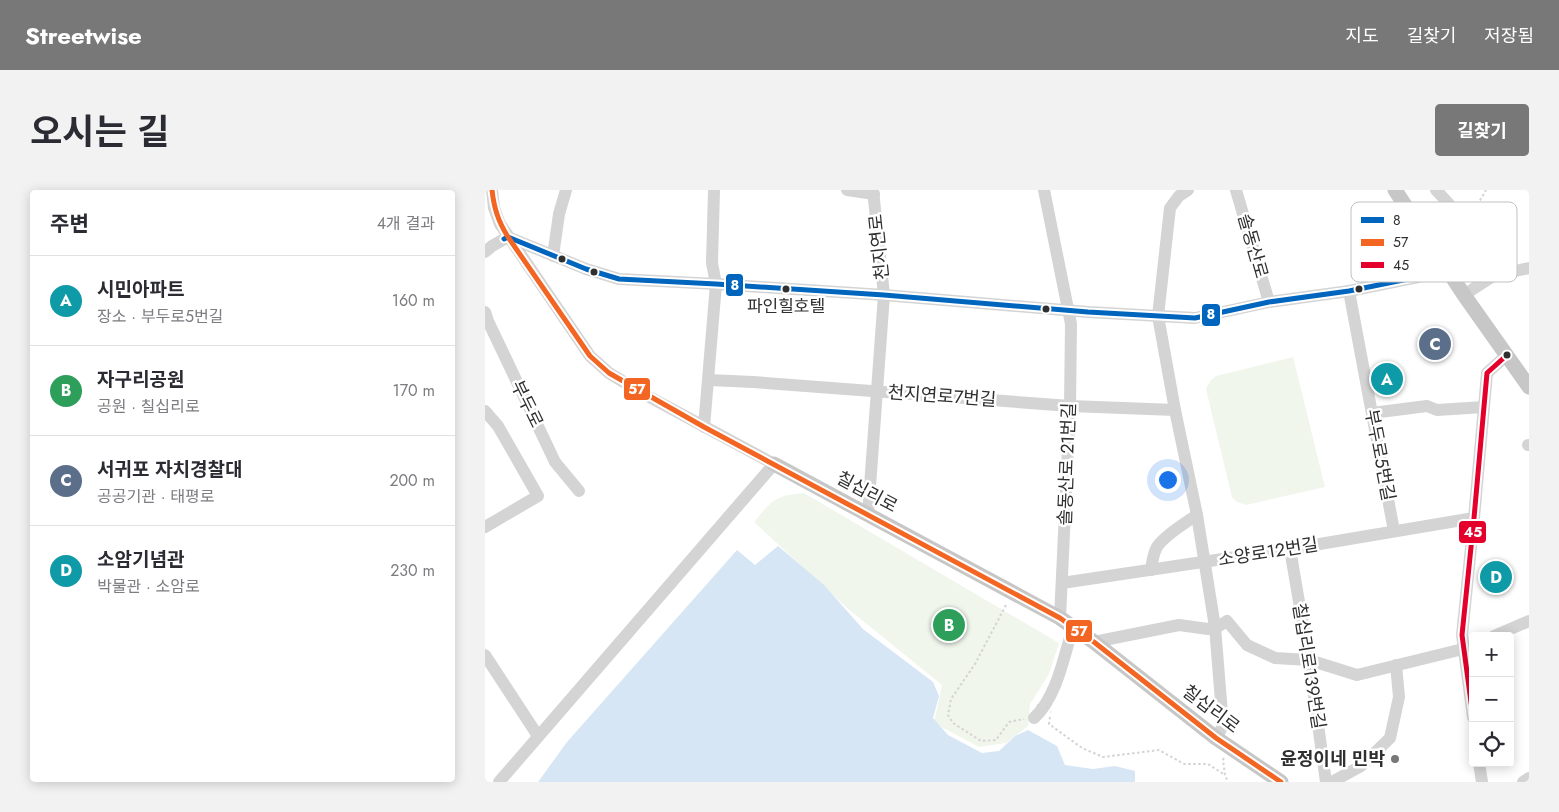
<!DOCTYPE html>
<html lang="ko">
<head>
<meta charset="utf-8">
<style>
  :root { --surface:#fff; --page:#f2f2f3; --text:#2b2b33; --muted:#7c7c81; --line:#e1e1e2; --accent:#787878 }
  body { margin:0; font-family:Jost,"Noto Sans KR",sans-serif; background:var(--page); color:var(--text) }
  .controls { position:absolute; right:15px; bottom:15px; display:grid; overflow:hidden; border-radius:5px; box-shadow:0 2px 12px #0003 }
  .controls button { width:45px; height:45px; display:grid; place-items:center; padding:0; border:0; border-bottom:1px solid var(--line); background:var(--surface); color:var(--text); font:25px sans-serif }
  .you { position:absolute; left:682px; top:289px; width:18px; height:18px; margin:-12px; border:4px solid #fff; border-radius:50%; background:#1a73e8; box-shadow:0 0 0 8px #1a73e833 }
  .badge { display:grid; place-items:center; width:32px; height:32px; border-radius:50%; background:var(--accent); color:#fff; font-size:16px; font-weight:700 }
  .pin { position:absolute; translate:-50% -50%; border:2px solid #fff; box-shadow:0 1px 5px #0006 }
  .list { margin:0; padding:0; list-style:none }
  h2 { display:flex; justify-content:space-between; align-items:center; height:65px; margin:0; padding:0 20px; font-size:21px }
  h2 small { font-size:16px; font-weight:400; color:var(--muted) }
  .list li { display:grid; grid-template-columns:32px 1fr auto; gap:15px; align-items:center; box-sizing:border-box; height:90px; padding:0 20px; border-top:1px solid var(--line) }
  .list b { display:block; font-size:19px; white-space:nowrap }
  .list p { margin:0; font-size:16px; white-space:nowrap; color:var(--muted) }
  .list em { font-size:16px; font-style:normal; color:var(--muted) }
  .icon { flex:none; width:28px; height:28px; fill:none; stroke:currentColor; stroke-width:2; stroke-linecap:round; stroke-linejoin:round }
  .map { position:relative; flex:none; width:1044px; height:592px; overflow:hidden; border-radius:5px }
  header { display:flex; align-items:center; gap:30px; box-sizing:border-box; height:70px; padding:0 25px; background:var(--accent); color:#fff }
  header strong { font-size:24px }
  nav { display:flex; gap:28px; margin-inline-start:auto; font-size:18px }
  .intro { display:flex; align-items:center; justify-content:space-between; box-sizing:border-box; height:120px; padding:0 30px }
  h1 { margin:0; font-size:35px }
  .button { padding:12px 22px; border-radius:5px; background:var(--accent); color:#fff; font-size:18px; font-weight:700 }
  main { display:flex; gap:30px; padding:0 30px }
  aside { flex:1; background:var(--surface); border-radius:5px; box-shadow:0 2px 12px #0003 }
  .map>svg:first-child { display:block }
  .green { fill:#f0f6ec }
  .water { fill:#d7e6f4 }
  .lines { fill:none; stroke-linecap:round; stroke-linejoin:round }
  .path { stroke:#d4d4d4; stroke-width:2; stroke-dasharray:2.5 2.5; stroke-linecap:butt }
  .minor { stroke:#d4d4d4; stroke-width:12 }
  .major { stroke:#c7c7c7; stroke-width:15 }
  .path-bridge { stroke:#d4d4d4; stroke-width:2; stroke-dasharray:2.5 2.5; stroke-linecap:butt }
  .bus-1-casing { stroke:#fff; stroke-width:9 }
  .bus-2-casing { stroke:#fff; stroke-width:9 }
  .bus-3-casing { stroke:#fff; stroke-width:9 }
  .bus-1 { stroke:#0065bd; stroke-width:5 }
  .bus-2 { stroke:#f26522; stroke-width:5 }
  .bus-3 { stroke:#e4002b; stroke-width:5 }
  .bus-dot { fill:#2f2f2f; stroke:#fff; stroke-width:2 }
  .poi-dot { fill:#787878; stroke:#fff; stroke-width:2 }
  .labels { text-anchor:middle; dominant-baseline:central; stroke-width:5; stroke-linejoin:round; paint-order:stroke }
  .bus-label { font-size:17px; fill:#2f2f2f; stroke:#fff }
  .street-label { font-size:18px; fill:#2f2f2f; stroke:#fff }
  .poi-label { font-size:18px; font-weight:bold; fill:#2f2f2f; stroke:#fff; text-anchor:end }
  .key { fill:#fff; stroke:#c1c1c1; stroke-width:1 }
  .key-label { font-size:14px; fill:#2f2f2f }
  .line-badge { stroke:#fff; stroke-width:2 }
  .badge-label { font-size:14px; text-anchor:middle; font-weight:bold; fill:#fff }
</style>
</head>
<body>
<header>
<strong>Streetwise</strong>
<nav><a>지도</a><a>길찾기</a><a>저장됨</a></nav>
</header>
<div class="intro"><h1>오시는 길</h1><a class="button">길찾기</a></div>
<main>
<aside>
<h2>주변<small>4개 결과</small></h2>
<ul class="list">
<li><span class="badge" style="background:#0f9aa8">A</span><div><b>시민아파트</b><p>장소 · 부두로5번길</p></div><em>160 m</em></li>
<li><span class="badge" style="background:#2e9e5b">B</span><div><b>자구리공원</b><p>공원 · 칠십리로</p></div><em>170 m</em></li>
<li><span class="badge" style="background:#5c6f8a">C</span><div><b>서귀포 자치경찰대</b><p>공공기관 · 태평로</p></div><em>200 m</em></li>
<li><span class="badge" style="background:#0f9aa8">D</span><div><b>소암기념관</b><p>박물관 · 소암로</p></div><em>230 m</em></li>
</ul>
</aside>
<div class="map">
<svg width="1044" height="592" viewBox="0 0 1044 592">
  <rect width="100%" height="100%" fill="#fff"/>
  <!-- green -->
  <g class="green">
    <polygon points="808,167 840,297 761,315 752,312 747,307 721,199 725,191 731,186"/>
    <path d="M319 303 574 453 564 484 545 514 543 536 521 553 494 557 449 533 457 495 362 418 269 332C288 310 288 306 319 303Z"/>
  </g>
  <!-- water -->
  <polygon class="water" points="293,356 339,395 378,439 448,492 454,506 448,528 463,545 497,563 514,561 530,546 543,540 572,556 580,575 608,579 630,576 650,581 650,592 53,592 82,552 252,360 270,375"/>
  <g class="lines">
    <!-- path -->
    <g class="path">
      <polyline points="974,18 987,24 1001,0"/>
      <polyline points="934,74 936,64"/>
      <polyline points="521,415 490,474 466,509 463,525 468,533 496,551 511,550 524,532 539,529"/>
      <polyline points="565,527 564,534 597,558 618,567 674,560 699,574 723,574 740,585"/>
      <polyline points="739,568 738,570 740,585 743,592"/>
    </g>
    <!-- minor -->
    <g class="minor">
      <polyline points="7,0 9,18 15,34 105,166 124,183 157,203 289,274 14,592"/>
      <polyline points="362,0 389,4"/>
      <polyline points="559,0 586,134 585,216 575,428"/>
      <polyline points="703,0 694,6 685,18 673,126 690,220 712,325 730,437 738,536 731,548"/>
      <polyline points="751,0 784,112"/>
      <polyline points="951,0 964,14 964,53 952,62"/>
      <polyline points="0,62 7,56 23,47 101,79 134,89 231,94 399,105 603,122 710,128 784,112 864,101 933,87 958,73"/>
      <polyline points="68,66 74,24 81,0"/>
      <polyline points="864,101 909,341"/>
      <polyline points="979,105 1008,86 1044,78"/>
      <polyline points="0,122 3,131 70,272 94,301"/>
      <polyline points="224,190 268,192 585,216 690,220"/>
      <polyline points="0,221 13,236 53,306 0,337"/>
      <polyline points="887,223 942,216 952,220 999,217"/>
      <polyline points="219,237 231,94 227,73 229,0"/>
      <polyline points="1043,255 1044,255"/>
      <polyline points="383,323 399,105 388,0"/>
      <polyline points="805,359 824,470 841,592"/>
      <path d="M666 380C667 372 668 364 672 357 679 346 701 332 712 325"/>
      <polyline points="577,393 805,359 989,328"/>
      <polyline points="1009,446 1044,431"/>
      <polyline points="609,452 694,435 723,439 734,436 742,431 762,455 790,468 824,470 872,485 978,459 988,455"/>
      <polyline points="0,465 53,546"/>
      <polyline points="988,527 977,445 989,328 1002,183 1022,165"/>
      <path d="M549 528C572 507 579 466 588 437"/>
      <polyline points="994,573 997,592"/>
      <polyline points="847,592 876,576 905,548 914,507 911,475"/>
      <polyline points="1038,592 1044,588"/>
    </g>
    <!-- major -->
    <g class="major">
      <polyline points="910,0 979,105 1044,197"/>
      <polyline points="289,274 575,428 609,452 731,548 796,592"/>
    </g>
    <!-- path-bridge -->
    <polyline class="path-bridge" points="552,515 566,522"/>
    <defs>
      <polyline id="bus-1" points="19,49 23,47 101,79 134,89 231,94 399,105 603,122 710,128 784,112 864,101 933,87 958,73"/>
      <path id="bus-2" d="M7 0C9 18 13 31 23 47L105 166 124 183 219 237 575 428 609 452 731 548 796 592"/>
      <polyline id="bus-3" points="988,527 977,445 989,328 1002,183 1022,165"/>
    </defs>
    <!-- bus-1 casing -->
    <use href="#bus-1" class="bus-1-casing"/>
    <!-- bus-2 casing -->
    <use href="#bus-2" class="bus-2-casing"/>
    <!-- bus-3 casing -->
    <use href="#bus-3" class="bus-3-casing"/>
    <!-- bus-1 -->
    <use href="#bus-1" class="bus-1"/>
    <!-- bus-2 -->
    <use href="#bus-2" class="bus-2"/>
    <!-- bus-3 -->
    <use href="#bus-3" class="bus-3"/>
  </g>
  <!-- markers -->
  <g class="bus-dot">
    <circle cx="77" cy="69" r="4.5"/>
    <circle cx="109" cy="82" r="4.5"/>
    <circle cx="301" cy="99" r="4.5"/>
    <circle cx="874" cy="99" r="4.5"/>
    <circle cx="561" cy="119" r="4.5"/>
    <circle cx="1022" cy="165" r="4.5"/>
  </g>
  <circle class="poi-dot" cx="910" cy="569" r="5"/>
  <g class="labels">
    <!-- bus labels -->
    <g class="bus-label">
      <text x="301" y="116">파인힐호텔</text>
    </g>
    <!-- street labels -->
    <g class="street-label">
      <text transform="translate(768 56) rotate(74)">솔동산로</text>
      <text transform="translate(394 57) rotate(-96)">천지연로</text>
      <text transform="translate(457 206) rotate(4)">천지연로7번길</text>
      <text transform="translate(42 214) rotate(64)">부두로</text>
      <text transform="translate(895 265) rotate(79)">부두로5번길</text>
      <text transform="translate(582 274) rotate(-88)">솔동산로 21번길</text>
      <text transform="translate(382 302) rotate(28)">칠십리로</text>
      <text transform="translate(783 362) rotate(-9)">소양로12번길</text>
      <text transform="translate(824 476) rotate(81)">칠십리로139번길</text>
      <text transform="translate(726 519) rotate(37)">칠십리로</text>
    </g>
    <!-- poi labels -->
    <g class="poi-label">
      <text x="900" y="569">윤정이네 민박</text>
    </g>
  </g>
  <!-- legend -->
  <rect x="866" y="12" width="166" height="80" rx="8" class="key"/>
  <rect x="876" y="27" width="23" height="6" fill="#0065bd"/>
  <rect x="876" y="49" width="23" height="7" fill="#f26522"/>
  <rect x="876" y="72" width="23" height="6" fill="#e4002b"/>
  <g class="key-label">
    <text x="908" y="35">8</text>
    <text x="908" y="57">57</text>
    <text x="908" y="80">45</text>
  </g>
  <g class="line-badge">
    <rect x="240" y="83" width="19" height="24" rx="5" fill="#0065bd"/>
    <rect x="716" y="113" width="20" height="24" rx="5" fill="#0065bd"/>
    <rect x="138" y="187" width="28" height="24" rx="5" fill="#f26522"/>
    <rect x="973" y="330" width="29" height="24" rx="5" fill="#e4002b"/>
    <rect x="580" y="429" width="28" height="24" rx="5" fill="#f26522"/>
  </g>
  <g class="badge-label">
    <text x="250" y="100">8</text>
    <text x="726" y="129">8</text>
    <text x="152" y="204">57</text>
    <text x="988" y="347">45</text>
    <text x="594" y="446">57</text>
  </g>
</svg>
<div class="controls">
<button>+</button>
<button>−</button>
<button><svg class="icon" aria-label="locate" viewBox="0 0 24 24"><circle cx="12" cy="12" r="6"/><path d="M12 2v4M12 18v4M2 12h4M18 12h4"/></svg></button>
</div>
<div class="you"></div>
<div class="pin badge" style="left:902px;top:189px;background:#0f9aa8">A</div>
<div class="pin badge" style="left:464px;top:435px;background:#2e9e5b">B</div>
<div class="pin badge" style="left:950px;top:154px;background:#5c6f8a">C</div>
<div class="pin badge" style="left:1011px;top:387px;background:#0f9aa8">D</div>
</div>
</main>
</body>
</html>
